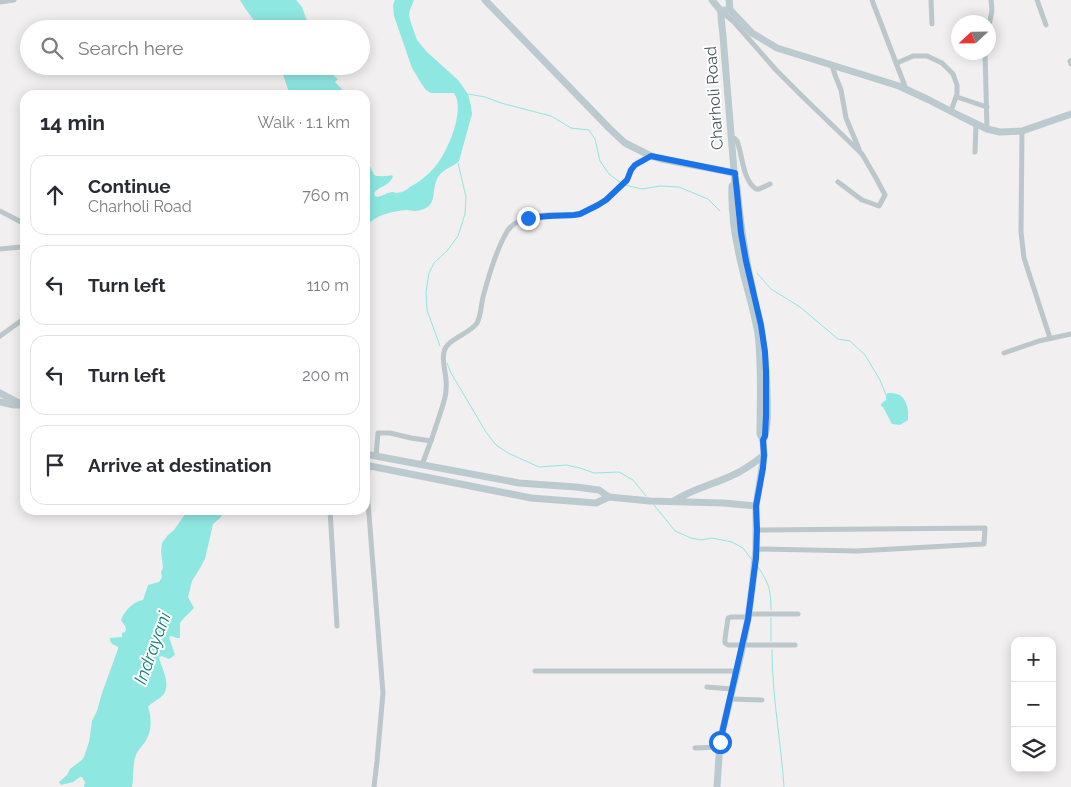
<!DOCTYPE html>
<html lang="en">
<head>
<meta charset="utf-8">
<style>
  :root { --surface:#fff; --page:#f2f2f3; --text:#2b2b33; --muted:#7c7c81; --line:#e1e1e2 }
  body { margin:0; font-family:Raleway,sans-serif; background:var(--page); color:var(--text) }
  .controls { position:absolute; right:15px; bottom:15px; display:grid; overflow:hidden; border-radius:10px; box-shadow:0 2px 12px #0003 }
  .controls button { width:45px; height:45px; display:grid; place-items:center; padding:0; border:0; border-bottom:1px solid var(--line); background:var(--surface); color:var(--text); font:25px sans-serif }
  .compass { position:absolute; left:951px; top:15px; width:45px; height:45px; border-radius:50%; background:var(--surface); box-shadow:0 2px 12px #0003; rotate:248deg }
  .stop { position:absolute; width:15px; height:15px; margin:-11px; border:4px solid #1a73e8; border-radius:50%; background:#fff }
  .stop.end { background:#1a73e8; border-color:#fff; box-shadow:0 1px 5px #0008 }
  .list { margin:0; padding:0; list-style:none }
  h2 { display:flex; justify-content:space-between; align-items:center; height:65px; margin:0; padding:0 20px; font-size:21px }
  h2 small { font-size:16px; font-weight:400; color:var(--muted) }
  .list li { display:grid; grid-template-columns:32px 1fr auto; gap:15px; align-items:center; box-sizing:border-box; height:80px; margin:0 10px 10px; padding:0 10px; border:1px solid var(--line); border-radius:15px }
  .list b { display:block; font-size:19px; white-space:nowrap }
  .list p { margin:0; font-size:16px; white-space:nowrap; color:var(--muted) }
  .list em { font-size:16px; font-style:normal; color:var(--muted) }
  .icon { flex:none; width:28px; height:28px; fill:none; stroke:currentColor; stroke-width:2; stroke-linecap:round; stroke-linejoin:round }
  .map { position:relative; flex:none; width:1071px; height:787px; overflow:hidden }
  .search { position:absolute; background:var(--surface); box-shadow:0 2px 12px #0003; left:20px; top:20px; width:350px; height:55px; display:flex; align-items:center; gap:12px; box-sizing:border-box; padding:0 18px; border-radius:28px; color:var(--muted); font-size:19px }
  .panel { position:absolute; background:var(--surface); box-shadow:0 2px 12px #0003; left:20px; top:90px; width:350px; height:425px; border-radius:15px }
  .map>svg:first-child { display:block }
  .water { fill:#8fe7e2 }
  .lines { fill:none; stroke-linecap:round; stroke-linejoin:round }
  .stream { stroke:#8fe7e2; stroke-width:1 }
  .street { stroke:#bbc7cb; stroke-width:5 }
  .secondary { stroke:#bbcacf; stroke-width:7 }
  .route { stroke:#1a73e8; stroke-width:6 }
  .labels { text-anchor:middle; dominant-baseline:central; stroke-width:4; stroke-linejoin:round; paint-order:stroke }
  .street-label { font-size:16px; fill:#48575b; stroke:#fff }
  .water-label { font-size:18px; font-style:italic; fill:#137e77; stroke:#fff }
</style>
</head>
<body>
<div class="map">
<svg width="1071" height="787" viewBox="0 0 1071 787">
  <rect width="100%" height="100%" fill="#f1efef"/>
  <!-- water -->
  <g class="water">
    <polygon points="240,0 296,0 302,7 310,29 260,29 245,8"/>
    <path d="M395 0H414L410 10 409 15 411 23 417 40 427 52 458 80 468 94 471 106 472 114 459 161C452 168 444 168 438 177 433 185 435 201 429 206 426 209 418 211 414 211 412 211 409 210 407 210 392 211 375 215 365 227V154L374 175C378 177 388 176 392 175L393 177C387 188 380 185 374 193L375 196 378 197C382 196 388 192 393 192 394 192 395 193 396 193 401 193 407 190 410 187 419 182 428 175 434 168 447 154 466 110 454 93H431L426 90 421 83 412 68 394 16 393 5Z"/>
    <polygon points="280,66 331,66 334,76 338,79 335,82 341,88 344,95 290,95"/>
    <path d="M888 393C891 393 894 393 897 394 907 397 909 411 908 420L900 425 892 424 883 407 881 406V404L886 400V395Z"/>
    <path d="M188 510H226L220 518 213 524 205 559 200 568 192 581 188 597 194 608 184 618 180 623V638H177L171 636 169 637 175 655 169 659 162 656 159 657C161 668 171 682 164 694 160 699 152 702 148 707 152 719 152 731 145 742 142 746 138 750 136 755 132 766 134 777 132 787H84L85 782 82 777H80L73 782 61 785 59 782 67 775 70 769 82 760 84 757 89 742 92 721 97 711 102 693 118 649V647C114 645 109 643 110 638L122 637V633L125 632C128 627 123 624 121 620 124 611 134 601 143 600L148 585 159 582 161 579 162 577 161 572 163 568 161 551 162 543 168 535 174 530Z"/>
  </g>
  <g class="lines">
    <!-- stream -->
    <g class="stream">
      <polyline points="468,94 485,97 501,103 551,116 571,128 589,130 595,139 600,161 609,174 621,183"/>
      <polyline points="625,185 642,189 660,186 679,187 708,199 720,211"/>
      <polyline points="757,273 771,289 800,307 838,339 850,341 865,355 880,380 886,395"/>
      <polyline points="440,346 427,310 426,292 429,273 434,263 447,251 458,236 465,214 466,197 458,163"/>
      <polyline points="447,363 451,373 486,432 496,445 508,453 539,467 566,465 580,468 594,473 619,472 633,480 646,496"/>
      <polyline points="654,505 675,531 691,538 701,540 712,538 732,542 743,548 752,560"/>
      <path d="M758 567C769 583 771 590 771 610"/>
      <polyline points="771,618 771,641"/>
      <path d="M772 650C772 696 781 741 784 787"/>
    </g>
    <!-- street -->
    <g class="street">
      <polyline points="872,0 906,89"/>
      <polyline points="931,0 932,24"/>
      <polyline points="1037,0 1046,25"/>
      <polyline points="0,2 14,0"/>
      <polyline points="721,11 734,22 776,70 802,96 862,154 876,178 885,195 879,206 862,200 838,182"/>
      <polyline points="988,31 992,10 991,0"/>
      <polyline points="985,52 987,129"/>
      <polyline points="1070,61 1071,64"/>
      <polyline points="897,63 913,56 927,56 942,63 953,74 957,85 957,94 951,111"/>
      <polyline points="832,65 835,75 841,90 846,118 859,149"/>
      <polyline points="957,97 987,107"/>
      <polyline points="1022,131 1021,232 1024,258 1050,338"/>
      <path d="M731 137 734 138 737 141C743 156 742 179 756 189H759L770 184"/>
      <polyline points="975,152 976,124"/>
      <polyline points="0,211 25,224"/>
      <polyline points="0,249 21,247 25,245"/>
      <polyline points="0,336 25,318"/>
      <polyline points="1004,353 1039,341 1071,334"/>
      <polyline points="376,456 378,433 390,433 411,438 431,441"/>
      <path d="M422 465C429 447 435 430 441 411 443 404 446 397 446 389 448 377 441 363 444 352 446 339 470 334 477 323 481 316 481 305 483 297 488 278 498 246 508 230 517 217 543 214 558 215 565 216 573 217 580 214 595 208 607 200 618 189 620 186 624 184 626 181 629 178 629 175 630 171 634 162 644 160 651 156"/>
      <polyline points="368,466 367,489 383,693 377,761 374,787"/>
      <polyline points="330,510 337,626"/>
      <polyline points="756,549 857,551 983,544 984,544 985,528 757,530"/>
      <polyline points="749,614 798,614"/>
      <polyline points="748,617 731,617 728,618 725,639 725,643 728,645 795,645"/>
      <polyline points="535,671 736,671"/>
      <polyline points="707,687 732,689"/>
      <polyline points="730,699 762,700"/>
      <polyline points="695,748 719,747"/>
    </g>
    <!-- secondary -->
    <g class="secondary">
      <polyline points="485,0 610,129 625,143 651,156 661,159 735,173"/>
      <polyline points="712,0 721,11"/>
      <polyline points="729,0 730,10"/>
      <path d="M721 11V17L723 36 735 183 737 187C740 222 745 256 753 291"/>
      <polyline points="721,11 725,10 730,10 752,33 777,48 899,86 929,100 960,116 987,129 1000,132 1022,131 1071,114"/>
      <path d="M762 335C765 354 772 427 763 440"/>
      <polyline points="0,393 25,406"/>
      <polyline points="0,402 14,405 21,405"/>
      <polyline points="365,454 519,483 576,487 599,490 609,497 650,501 723,503 756,506"/>
      <polyline points="365,465 531,498 596,503 609,497"/>
      <path d="M674 501C692 489 712 485 731 476 743 471 754 463 764 455"/>
      <path d="M717 787 720 741 741 654 748 619 752 588 756 549V506L764 455 763 440 760 434C760 401 762 366 758 334 754 310 746 286 741 263 735 238 731 211 732 186L735 183"/>
    </g>
  </g>
  <g class="lines">
    <!-- route -->
    <polyline class="route" points="528,218 549,216 574,215 580,214 598,205 606,200 627,180 631,170 635,165 651,156 735,173 741,233 746,261 761,325 765,352 766,371 766,416 765,436 763,440 764,455 763,468 756,506 757,530 756,558 748,619 720,742"/>
  </g>
  <g class="labels">
    <!-- street labels -->
    <g class="street-label">
      <text transform="translate(714 98) rotate(-94)">Charholi Road</text>
    </g>
    <!-- water labels -->
    <g class="water-label">
      <text transform="translate(152 648) rotate(-70)">Indrayani</text>
    </g>
  </g>
</svg>
<div class="controls">
<button>+</button>
<button>−</button>
<button><svg class="icon" aria-label="layers" viewBox="0 0 24 24"><path d="M12 4l9 5-9 5-9-5zM3 14l9 5 9-5"/></svg></button>
</div>
<svg class="compass" viewBox="-18 -18 36 36"><path d="M0-13l5 13h-10z" fill="#e53935"/><path d="M0 13l5-13h-10z" fill="#7c7c81"/></svg>
<div class="stop" style="left:720px;top:742px"></div>
<div class="stop end" style="left:528px;top:218px"></div>
<div class="search"><svg class="icon" aria-label="search" viewBox="0 0 24 24"><circle cx="10" cy="10" r="6"/><path d="M15 15l6 6"/></svg>Search here</div>
<section class="panel">
<h2>14 min<small>Walk · 1.1 km</small></h2>
<ul class="list">
<li><svg class="icon" aria-label="ahead" viewBox="0 0 24 24"><path d="M12 20V5M6 11l6-6 6 6"/></svg><div><b>Continue</b><p>Charholi Road</p></div><em>760 m</em></li>
<li><svg class="icon" aria-label="left" viewBox="0 0 24 24"><path d="M17 20v-9H6M10 6l-5 5 5 5"/></svg><div><b>Turn left</b></div><em>110 m</em></li>
<li><svg class="icon" aria-label="left" viewBox="0 0 24 24"><path d="M17 20v-9H6M10 6l-5 5 5 5"/></svg><div><b>Turn left</b></div><em>200 m</em></li>
<li><svg class="icon" aria-label="arrive" viewBox="0 0 24 24"><path d="M6 21V4h12l-3 4 3 4H6"/></svg><div><b>Arrive at destination</b></div></li>
</ul>
</section>
</div>
</body>
</html>
